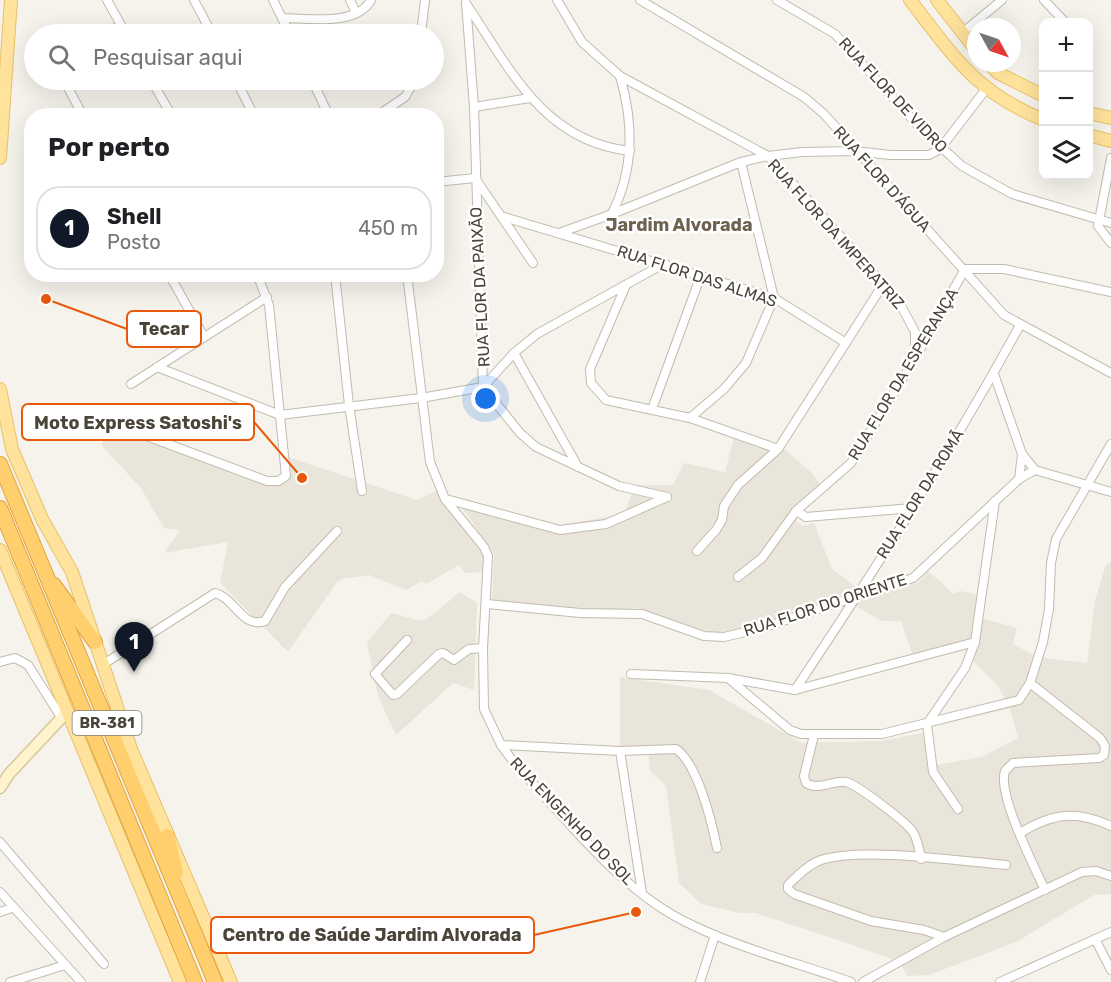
<!DOCTYPE html>
<html lang="pt">
<head>
<meta charset="utf-8">
<style>
  :root { --surface:#fff; --page:#f2f2f2; --text:#202124; --muted:#757577; --line:#e0e0e0; --accent:#111827 }
  body { margin:0; font-family:Rubik,sans-serif; background:var(--page); color:var(--text) }
  .controls { position:absolute; right:18px; top:18px; display:grid; overflow:hidden; border-radius:12px; box-shadow:0 6px 24px #0002 }
  .controls button { width:54px; height:54px; display:grid; place-items:center; padding:0; border:0; border-bottom:2px solid var(--line); background:var(--surface); color:var(--text); font:30px sans-serif }
  .compass { position:absolute; left:967px; top:18px; width:54px; height:54px; border-radius:50%; background:var(--surface); box-shadow:0 6px 24px #0002; rotate:130deg }
  .you { position:absolute; left:486px; top:399px; width:21px; height:21px; margin:-15px; border:4px solid #fff; border-radius:50%; background:#1a73e8; box-shadow:0 0 0 9px #1a73e833 }
  .badge { display:grid; place-items:center; width:39px; height:39px; border-radius:50%; background:var(--accent); color:#fff; font-size:20px; font-weight:700 }
  .pin { position:absolute; translate:-50% -50px; filter:drop-shadow(0 2px 3px #0008) }
  .pin::after { content:''; position:absolute; top:32px; width:21px; height:18px; background:inherit; clip-path:polygon(0 0,100% 0,50% 100%) }
  .list { margin:0; padding:0; list-style:none }
  h2 { display:flex; justify-content:space-between; align-items:center; height:78px; margin:0; padding:0 24px; font-size:26px }
  h2 small { font-size:20px; font-weight:400; color:var(--muted) }
  .list li { display:grid; grid-template-columns:39px 1fr auto; gap:18px; align-items:center; box-sizing:border-box; height:84px; margin:0 12px 12px; padding:0 12px; border:2px solid var(--line); border-radius:24px }
  .list b { display:block; font-size:22px; white-space:nowrap }
  .list p { margin:0; font-size:20px; white-space:nowrap; color:var(--muted) }
  .list em { font-size:20px; font-style:normal; color:var(--muted) }
  .icon { flex:none; width:33px; height:33px; fill:none; stroke:currentColor; stroke-width:2; stroke-linecap:round; stroke-linejoin:round }
  .map { position:relative; flex:none; width:1111px; height:982px; overflow:hidden }
  .search { position:absolute; background:var(--surface); box-shadow:0 6px 24px #0002; left:24px; top:24px; width:420px; height:66px; display:flex; align-items:center; gap:15px; box-sizing:border-box; padding:0 21px; border-radius:33px; color:var(--muted); font-size:22px }
  .panel { position:absolute; background:var(--surface); box-shadow:0 6px 24px #0002; left:24px; top:108px; width:420px; height:174px; border-radius:24px }
  .map>svg:first-child { display:block }
  .residential { fill:#eae5da }
  .lines { fill:none; stroke-linecap:round; stroke-linejoin:round }
  .street-casing { stroke:#c2bbae; stroke-width:10 }
  .secondary-casing { stroke:#d6c79b; stroke-width:13 }
  .primary-casing { stroke:#e6c16a; stroke-width:14 }
  .highway-casing { stroke:#e0a43c; stroke-width:16 }
  .street { stroke:#fff; stroke-width:8 }
  .secondary { stroke:#fff3cd; stroke-width:10 }
  .primary { stroke:#ffe39c; stroke-width:12 }
  .highway { stroke:#ffcf6e; stroke-width:14 }
  .labels { text-anchor:middle; dominant-baseline:central; stroke-width:5; stroke-linejoin:round; paint-order:stroke }
  .shield { fill:#fff; stroke:#817c74; stroke-width:1.5 }
  .shield-label { font-size:15px; font-weight:bold; fill:#4b4439 }
  .street-label { font-size:16px; fill:#4b4439; stroke:#fff }
  .neighbourhood-label { font-size:18px; font-weight:bold; fill:#6e6250; stroke:#fff }
  .leader { fill:none; stroke:#e8590c; stroke-width:2 }
  .callout-dot { fill:#e8590c; stroke:#fff; stroke-width:2 }
  .callout { fill:#fff; stroke:#e8590c; stroke-width:2 }
  .callout-label { font-size:18px; text-anchor:middle; font-weight:bold; fill:#4b4439 }
</style>
</head>
<body>
<div class="map">
<svg width="1111" height="982" viewBox="0 0 1111 982">
  <rect width="100%" height="100%" fill="#f6f3ec"/>
  <!-- residential -->
  <g class="residential">
    <polygon points="114,422 261,480 278,481 287,474 288,457 417,500 438,490 443,501 483,555 485,572 465,573 459,565 428,583 420,582 406,590 369,575 343,579 337,582 288,652 220,583 228,542 164,553 180,530 164,528 141,488 101,445"/>
    <polygon points="735,434 779,445 812,473 825,491 801,511 796,521 802,526 814,523 832,569 864,593 918,583 928,571 954,594 960,591 985,596 981,618 1017,628 1013,644 1038,657 1087,663 1095,601 1105,567 1111,561 1111,894 1094,895 1016,942 929,975 907,976 900,962 841,941 756,913 740,913 701,904 679,883 666,786 650,771 648,748 620,747 620,677 709,690 802,743 880,741 922,733 936,765 982,757 1018,738 1009,706 997,685 971,659 977,640 913,656 901,621 882,621 855,606 832,605 718,635 638,608 585,611 492,602 494,554 461,506 467,502 561,525 624,514 635,485 673,485 684,463 725,472"/>
    <polygon points="459,592 477,603 474,690 453,683 396,735 378,696 367,643 391,613 422,621 437,612"/>
  </g>
  <g class="lines">
    <defs>
      <g id="street">
        <polyline points="107,0 126,34"/>
        <polyline points="194,0 212,34"/>
        <polyline points="273,0 290,34"/>
        <polyline points="350,0 356,13"/>
        <polyline points="557,0 582,42 620,76 768,156 898,300 915,332 915,356"/>
        <polyline points="640,0 804,97 824,114 1004,315 1111,373"/>
        <polyline points="777,0 835,34 922,130 962,166 1012,194 1111,223"/>
        <polyline points="1044,0 1065,22"/>
        <polyline points="466,3 474,107 483,387 520,433 536,447 619,486 667,497"/>
        <path d="M467 5C510 69 544 142 630 151"/>
        <path d="M282 18C307 18 356 27 371 0"/>
        <polyline points="962,33 1002,0"/>
        <polyline points="101,34 121,26"/>
        <polyline points="421,34 425,0"/>
        <polyline points="64,80 83,116"/>
        <polyline points="151,80 172,116"/>
        <polyline points="236,80 254,116"/>
        <polyline points="312,80 329,116"/>
        <polyline points="474,107 530,98"/>
        <polyline points="377,116 405,97 415,80"/>
        <polyline points="1111,158 1098,226 1111,243"/>
        <polyline points="436,182 475,178 533,263"/>
        <path d="M612 214C634 169 634 124 620 76"/>
        <polyline points="504,217 774,298 846,343"/>
        <polyline points="559,233 612,214 741,162 768,156 802,152 855,151 890,155 929,155 940,149 986,89"/>
        <polyline points="169,274 204,337"/>
        <polyline points="335,274 349,405 362,491"/>
        <path d="M407 274 430 462 445 499 484 547 488 556 483 648 484 709 501 745 515 764C564 816 617 886 680 919 733 947 795 962 851 982"/>
        <polyline points="626,285 590,369 591,383 606,400 690,418 778,449"/>
        <polyline points="514,353 578,467"/>
        <polyline points="157,367 280,415 421,398 483,387"/>
        <polyline points="994,374 1022,454 1019,479"/>
        <polyline points="131,384 267,297"/>
        <polyline points="483,387 514,353 537,334 665,263"/>
        <polyline points="652,409 701,275"/>
        <polyline points="690,418 724,389 746,363 774,298 741,162"/>
        <polyline points="136,432 267,481 278,481 286,476 269,305 257,274"/>
        <polyline points="1022,454 1035,470 1111,492"/>
        <polyline points="446,499 560,530 606,524 667,497"/>
        <polyline points="796,511 806,517 912,508"/>
        <polyline points="697,551 716,530 722,520 724,506 738,485 778,449 884,283"/>
        <polyline points="738,577 762,558 796,511 851,463 914,360 965,269 1004,269 1111,292"/>
        <polyline points="487,604 580,613 642,614 704,636 724,637 762,628 913,578 1019,479 1035,470"/>
        <polyline points="407,640 375,674 393,695 397,694 439,654 443,653 454,660 469,649 483,648"/>
        <polyline points="0,662 15,658 28,665 61,717"/>
        <path d="M102 665 215 593C235 598 242 629 265 621L285 587 337 531"/>
        <polyline points="631,674 728,678 795,690 975,642"/>
        <polyline points="728,678 790,730 801,734 882,734 1019,700 1030,683 1043,642 1049,609 1051,563 1056,539 1111,444"/>
        <path d="M1030 683 1100 738 1105 746 1104 755 1099 758 1013 763 1005 771C997 794 1034 866 1045 890"/>
        <path d="M795 690C874 571 952 450 1020 325"/>
        <path d="M814 735 804 776 806 783C818 791 833 780 846 782 858 785 906 822 913 832 918 840 919 850 921 859"/>
        <path d="M501 745 620 751 676 749C698 764 712 823 717 848"/>
        <polyline points="620,751 642,893"/>
        <polyline points="958,809 933,772 927,724 965,668 975,642 995,501"/>
        <path d="M1020 833C1053 813 1076 810 1111 826"/>
        <polyline points="0,842 104,964"/>
        <polyline points="0,892 81,982"/>
        <polyline points="0,912 12,908"/>
        <path d="M944 937 924 930 871 921 794 894 788 889V885C797 876 809 864 821 860 864 847 958 861 1006 865"/>
        <polyline points="1095,939 1111,970"/>
        <polyline points="10,982 65,965"/>
        <polyline points="700,982 715,935"/>
        <polyline points="863,982 944,937 1082,872 1096,871 1111,876"/>
        <polyline points="1000,982 1111,932"/>
      </g>
      <polyline id="secondary" points="0,788 9,774 67,712"/>
      <g id="primary">
        <path d="M910 0C952 54 976 93 1044 120"/>
        <polyline points="937,0 976,50"/>
        <polyline points="988,63 998,73 1044,96"/>
        <polyline points="1088,113 1111,118"/>
        <polyline points="1088,135 1111,141"/>
        <polyline points="0,158 11,0"/>
        <polyline points="0,389 12,449 42,519 72,572 131,749 231,982"/>
        <polyline points="0,550 180,982"/>
      </g>
      <g id="highway">
        <polyline points="0,464 215,982"/>
        <polyline points="0,508 195,982"/>
        <polyline points="54,585 95,642"/>
        <polyline points="167,836 176,872"/>
      </g>
    </defs>
    <!-- street casing -->
    <use href="#street" class="street-casing"/>
    <!-- secondary casing -->
    <use href="#secondary" class="secondary-casing"/>
    <!-- primary casing -->
    <use href="#primary" class="primary-casing"/>
    <!-- highway casing -->
    <use href="#highway" class="highway-casing"/>
    <!-- street -->
    <use href="#street" class="street"/>
    <!-- secondary -->
    <use href="#secondary" class="secondary"/>
    <!-- primary -->
    <use href="#primary" class="primary"/>
    <!-- highway -->
    <use href="#highway" class="highway"/>
  </g>
  <g class="labels">
    <!-- shield labels -->
    <rect class="shield" x="72.5" y="711" width="69" height="24" rx="4.5"/>
    <g class="shield-label">
      <text x="107" y="723">BR-381</text>
    </g>
    <!-- street labels -->
    <g class="street-label">
      <text transform="translate(893 95) rotate(47)">RUA FLOR DE VIDRO</text>
      <text transform="translate(882 179) rotate(48)">RUA FLOR D'ÁGUA</text>
      <text transform="translate(836 234) rotate(48)">RUA FLOR DA IMPERATRIZ</text>
      <text transform="translate(697 276) rotate(18)">RUA FLOR DAS ALMAS</text>
      <text transform="translate(480 287) rotate(-93)">RUA FLOR DA PAIXÃO</text>
      <text transform="translate(903 374) rotate(-59)">RUA FLOR DA ESPERANÇA</text>
      <text transform="translate(920 494) rotate(-58)">RUA FLOR DA ROMÃ</text>
      <text transform="translate(825 605) rotate(-18)">RUA FLOR DO ORIENTE</text>
      <text transform="translate(572 821) rotate(46)">RUA ENGENHO DO SOL</text>
    </g>
    <!-- neighbourhood labels -->
    <g class="neighbourhood-label">
      <text x="679" y="225">Jardim Alvorada</text>
    </g>
  </g>
  <!-- callouts -->
  <path class="leader" d="M46 299L127 329M302 478L254 422M636 912L534 935"/>
  <g class="callout-dot">
    <circle cx="46" cy="299" r="6"/>
    <circle cx="302" cy="478" r="6"/>
    <circle cx="636" cy="912" r="6"/>
  </g>
  <g class="callout">
    <rect x="127" y="311" width="74" height="36" rx="6"/>
    <rect x="22" y="404" width="232" height="36" rx="6"/>
    <rect x="211" y="917" width="323" height="36" rx="6"/>
  </g>
  <g class="callout-label">
    <text x="164" y="335">Tecar</text>
    <text x="138" y="429">Moto Express Satoshi's</text>
    <text x="372" y="941">Centro de Saúde Jardim Alvorada</text>
  </g>
</svg>
<div class="controls">
<button>+</button>
<button>−</button>
<button><svg class="icon" aria-label="layers" viewBox="0 0 24 24"><path d="M12 4l9 5-9 5-9-5zM3 14l9 5 9-5"/></svg></button>
</div>
<svg class="compass" viewBox="-18 -18 36 36"><path d="M0-13l5 13h-10z" fill="#e53935"/><path d="M0 13l5-13h-10z" fill="#757577"/></svg>
<div class="you"></div>
<div class="pin badge" style="left:134px;top:672px">1</div>
<div class="search"><svg class="icon" aria-label="search" viewBox="0 0 24 24"><circle cx="10" cy="10" r="6"/><path d="M15 15l6 6"/></svg>Pesquisar aqui</div>
<section class="panel">
<h2>Por perto<small></small></h2>
<ul class="list">
<li><span class="badge">1</span><div><b>Shell</b><p>Posto</p></div><em>450 m</em></li>
</ul>
</section>
</div>
</body>
</html>
